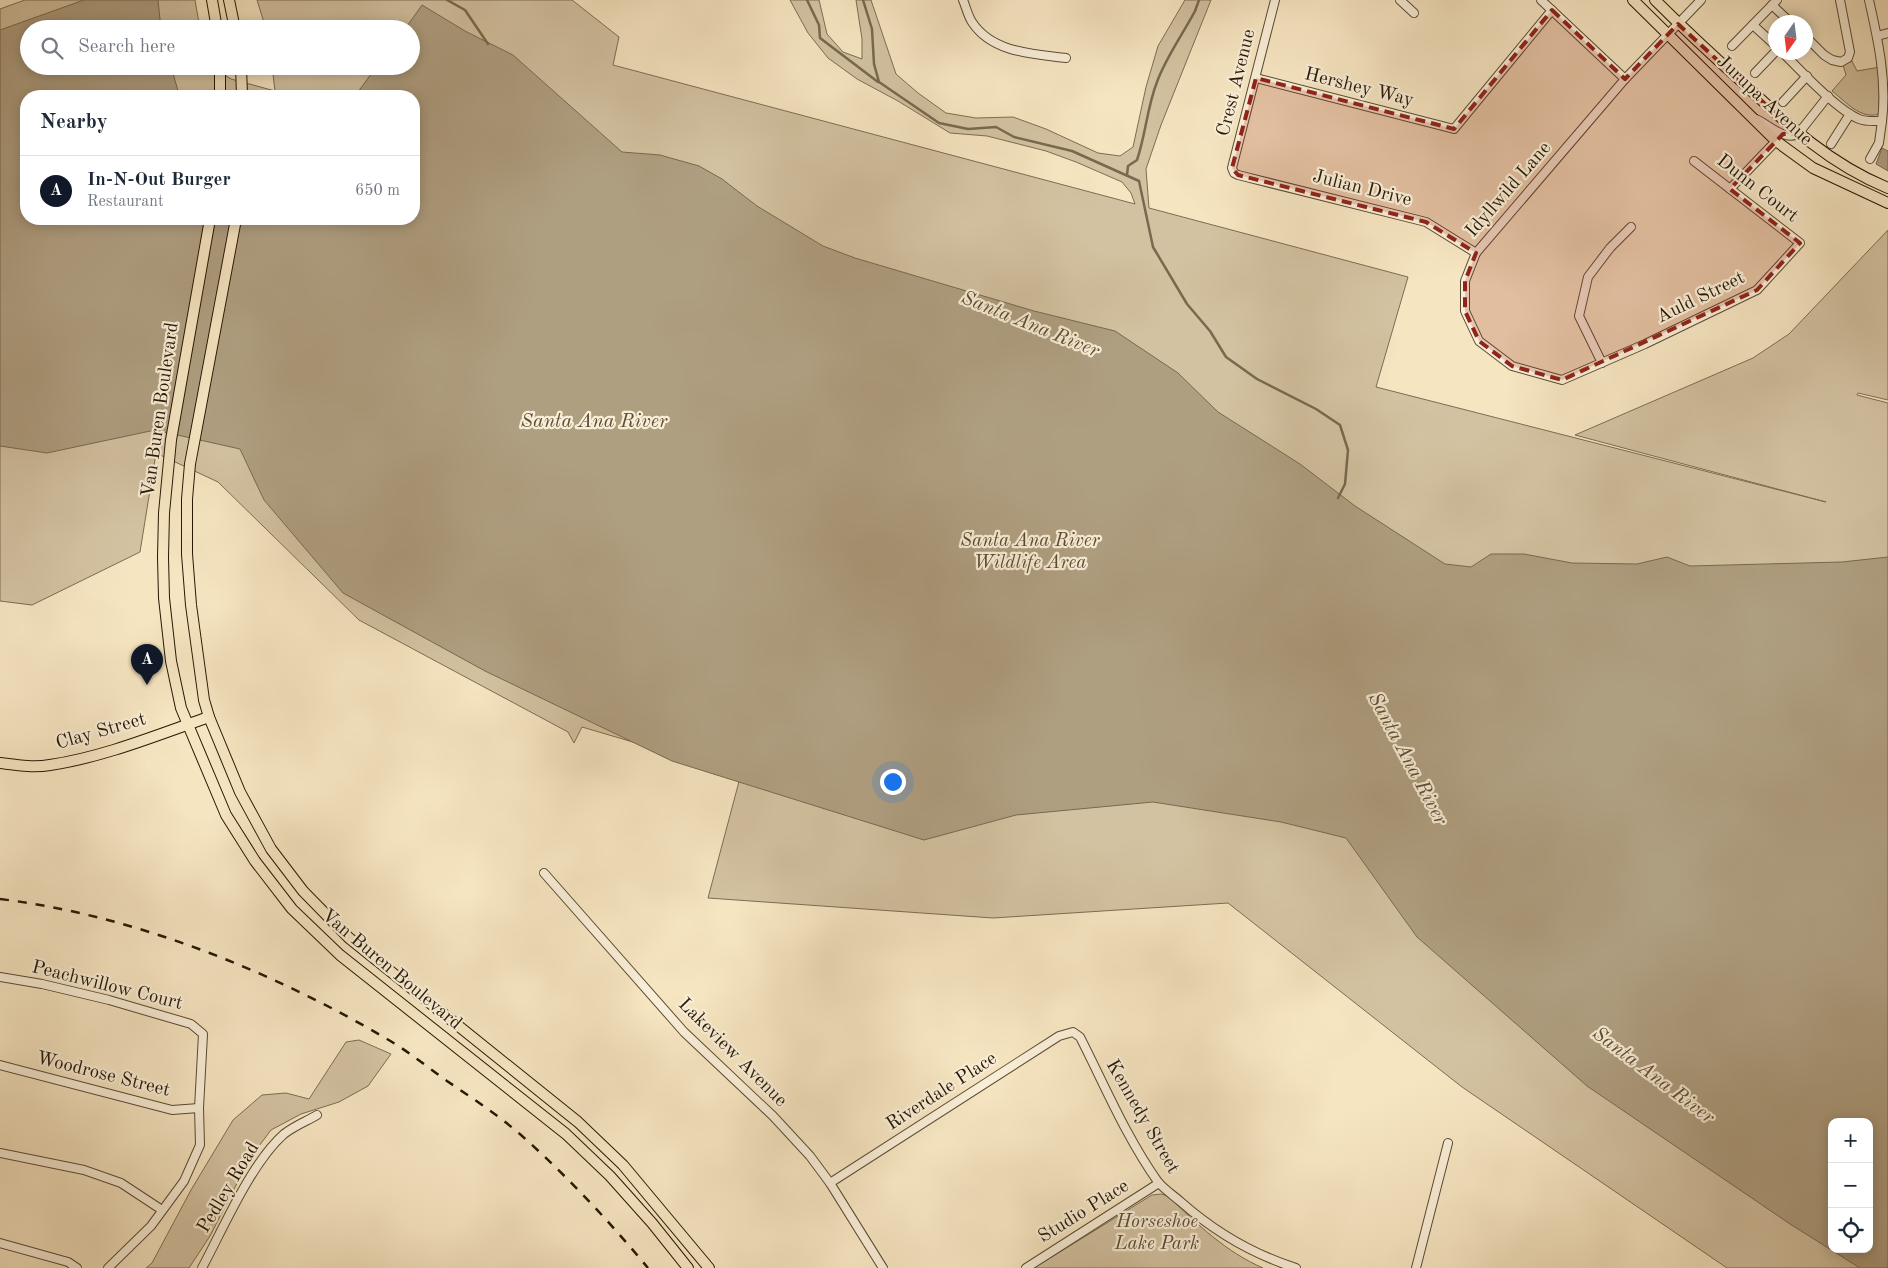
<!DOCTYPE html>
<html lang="en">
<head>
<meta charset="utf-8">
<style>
  :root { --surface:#fff; --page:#f6f6f7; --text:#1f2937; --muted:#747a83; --line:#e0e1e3; --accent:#111827 }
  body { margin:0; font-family:"Old Standard TT",serif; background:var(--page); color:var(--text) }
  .controls { position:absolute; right:15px; bottom:15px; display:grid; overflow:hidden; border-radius:10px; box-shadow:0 2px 12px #0003 }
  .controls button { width:45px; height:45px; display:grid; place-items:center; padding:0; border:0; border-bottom:1px solid var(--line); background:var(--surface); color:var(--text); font:25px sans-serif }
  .compass { position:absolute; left:1768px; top:15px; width:45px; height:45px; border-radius:50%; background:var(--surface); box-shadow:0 2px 12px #0003; rotate:194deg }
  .you { position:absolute; left:892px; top:781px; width:18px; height:18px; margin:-12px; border:4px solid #fff; border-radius:50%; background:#1a73e8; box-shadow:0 0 0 8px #1a73e833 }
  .badge { display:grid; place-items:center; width:32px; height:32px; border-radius:50%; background:var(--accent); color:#fff; font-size:16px; font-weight:700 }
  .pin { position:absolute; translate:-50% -41px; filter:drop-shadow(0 1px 2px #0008) }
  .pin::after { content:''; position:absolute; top:26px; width:18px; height:15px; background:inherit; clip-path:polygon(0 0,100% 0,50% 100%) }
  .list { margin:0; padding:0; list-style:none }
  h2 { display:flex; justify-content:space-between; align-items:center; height:65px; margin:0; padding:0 20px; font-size:21px }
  h2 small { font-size:16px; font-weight:400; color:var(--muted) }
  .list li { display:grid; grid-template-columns:32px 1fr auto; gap:15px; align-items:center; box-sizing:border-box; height:70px; padding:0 20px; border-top:1px solid var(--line) }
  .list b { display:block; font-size:19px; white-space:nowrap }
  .list p { margin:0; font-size:16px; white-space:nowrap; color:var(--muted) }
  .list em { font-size:16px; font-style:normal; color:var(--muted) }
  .icon { flex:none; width:28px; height:28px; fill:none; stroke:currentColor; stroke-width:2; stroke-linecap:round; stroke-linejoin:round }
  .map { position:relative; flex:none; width:1888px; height:1268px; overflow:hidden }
  .search { position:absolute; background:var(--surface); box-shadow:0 2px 12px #0003; left:20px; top:20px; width:400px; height:55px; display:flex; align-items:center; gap:12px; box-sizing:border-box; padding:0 18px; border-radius:28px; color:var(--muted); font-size:19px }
  .panel { position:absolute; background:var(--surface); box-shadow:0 2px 12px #0003; left:20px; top:90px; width:400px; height:135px; border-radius:20px }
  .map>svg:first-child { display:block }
  .green { fill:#d3c2a1; stroke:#7c6d52; fill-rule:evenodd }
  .water { fill:#af9f81; stroke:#78694f; fill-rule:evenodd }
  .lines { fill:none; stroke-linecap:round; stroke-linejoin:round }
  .stream { stroke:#78694f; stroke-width:2.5 }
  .minor-casing { stroke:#5a4b33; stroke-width:10 }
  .major-casing { stroke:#261804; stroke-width:12 }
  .minor { stroke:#f9eed7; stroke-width:8 }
  .major { stroke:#f6e5c1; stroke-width:10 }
  .rail { stroke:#261804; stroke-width:2.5; stroke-dasharray:9 9; stroke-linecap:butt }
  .marked { fill:#8f2418; fill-opacity:0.2; stroke:#8f2418; stroke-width:4; stroke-dasharray:10 6; stroke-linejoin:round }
  .labels { text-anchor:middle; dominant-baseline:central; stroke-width:4.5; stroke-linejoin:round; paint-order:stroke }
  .street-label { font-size:19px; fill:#261804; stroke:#f9eed7 }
  .park-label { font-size:19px; font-style:italic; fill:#5a4b33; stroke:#f9eed7 }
  .water-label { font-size:20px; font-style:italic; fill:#5d4e36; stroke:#f9eed7 }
</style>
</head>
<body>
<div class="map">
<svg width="1888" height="1268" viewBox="0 0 1888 1268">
  <rect width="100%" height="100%" fill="#f6e5c1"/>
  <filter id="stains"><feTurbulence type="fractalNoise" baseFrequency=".004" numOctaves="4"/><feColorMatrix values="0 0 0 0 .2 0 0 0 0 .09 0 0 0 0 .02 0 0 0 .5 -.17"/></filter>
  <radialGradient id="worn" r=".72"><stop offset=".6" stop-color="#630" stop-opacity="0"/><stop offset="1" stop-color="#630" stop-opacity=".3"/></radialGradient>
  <!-- green -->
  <g class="green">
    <path d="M25 0H195L200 29H29V66H211L231 79 275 91 272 66H411V29H266L257 0H572L619 37 613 65 1135 204 1131 193 1122 182 1076 162 1046 151 987 136 950 133 898 101 857 79 828 58 808 33 790 0H819L827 34 843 52 862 59V39L856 0H871L896 74 918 93 946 113 976 118 1013 117 1046 129 1098 153 1120 156 1133 147 1146 87 1158 46 1185 0H1211L1161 125 1146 169 1149 208 1408 277 1376 387 1826 502 1575 435 1753 358 1789 334 1888 230V400L1858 393 1857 395 1888 403V1268H1727L1462 1087 1228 903 993 918 708 898 741 774 582 727 574 743 568 732 359 620 218 482 156 453 140 552 32 605 0 601V9ZM26 96H414V219H26ZM1832 1122H1869V1249H1832Z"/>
    <path d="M1852 61 1857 71 1880 67 1879 114C1861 120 1846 102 1832 91L1846 75 1843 65Z"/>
    <polygon points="359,1040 391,1054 368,1086 339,1102 301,1114 271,1130 250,1158 210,1236 189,1268 146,1268 152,1263 191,1190 233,1120 262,1095 286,1093 309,1099 346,1042"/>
    <path d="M1161 1194 1168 1196C1197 1224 1226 1252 1263 1268H1034L1152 1195Z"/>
  </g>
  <!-- water -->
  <g class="water">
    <path d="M84 0H158L161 29H29V66H171L178 91 184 96H26V219H414V96H355L377 66H411V29H405L422 5 465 31 513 55 622 152 660 155 699 166 722 179 757 206 823 246 855 258 1034 311 1115 331 1178 373 1218 412 1300 464 1355 506 1445 564 1471 567 1491 554H1524L1572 563 1637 564 1667 557 1690 566 1842 562 1888 557V1268H1860L1790 1224 1587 1086 1417 937 1346 838 1281 822 1153 802 1016 815 924 840 672 761 485 671 343 593 264 500 240 449 155 430 47 453 0 446V30ZM1832 1122H1869V1249H1832Z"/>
    <polygon points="1882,148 1888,151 1888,171 1876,164"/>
  </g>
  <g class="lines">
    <!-- stream -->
    <g class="stream">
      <polyline points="447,0 465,10 488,44"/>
      <polyline points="807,0 819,25 820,38 878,82"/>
      <polyline points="863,0 872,29 874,64 879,82 939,123 968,129 996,127 1014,137 1072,151 1139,181 1153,247 1187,304 1210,331 1226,357 1257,379 1316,409 1340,425 1348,450 1345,484 1338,498"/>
      <path d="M1127 175 1128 166 1137 160C1146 134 1147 107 1157 82 1166 57 1183 34 1195 11L1199 0"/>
    </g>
    <defs>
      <g id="minor">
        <path d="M963 0C966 7 968 16 972 22 992 53 1034 54 1066 58"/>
        <polyline points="1275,0 1232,168 1234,173 1238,175 1426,222 1476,253"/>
        <polyline points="1400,0 1414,13"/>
        <polyline points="1541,0 1625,79"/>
        <polyline points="1772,5 1790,22"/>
        <polyline points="1753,25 1776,46"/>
        <polyline points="1877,36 1888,33"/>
        <polyline points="1806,37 1824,55 1832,60 1841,62 1848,58 1850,52 1840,0"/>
        <polyline points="1732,46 1777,0"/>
        <path d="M1782 52C1801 71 1836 109 1859 119 1866 122 1874 121 1882 121 1887 80 1878 40 1869 0"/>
        <polyline points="1755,73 1776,51"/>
        <polyline points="1256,78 1454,129 1552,10"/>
        <polyline points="1783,102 1807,76"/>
        <path d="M1756 119C1768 124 1784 141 1798 134L1828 96"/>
        <polyline points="1831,144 1850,114"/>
        <polyline points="1870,159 1879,143 1882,121"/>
        <polyline points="1694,161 1800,243 1757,290 1645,344 1562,380 1512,366 1479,341 1465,311 1465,281 1476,253 1625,79 1701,0"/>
        <polyline points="1730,189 1776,141"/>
        <polyline points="1602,363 1579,316 1588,277 1610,248 1631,227"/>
        <polyline points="544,873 684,1032 773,1116 810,1156 830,1183 883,1268"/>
        <polyline points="0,977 42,984 109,1000 191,1024 203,1034 199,1108 200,1145 184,1181 151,1226 108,1268"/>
        <polyline points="0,1065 172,1110 199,1108"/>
        <polyline points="0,1153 84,1170 121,1183 162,1210"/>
        <path d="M830 1183 1059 1036 1073 1032 1080 1037C1105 1086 1126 1137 1158 1182 1164 1189 1174 1196 1181 1202 1216 1233 1252 1254 1296 1268"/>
        <polyline points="0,1243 68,1262 77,1268"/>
        <path d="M202 1268C223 1229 251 1163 284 1134 294 1126 307 1121 317 1115"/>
        <polyline points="1026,1268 1159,1183"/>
        <polyline points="1416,1268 1448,1143"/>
      </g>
      <g id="major">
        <polyline points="212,0 217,29"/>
        <polyline points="229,0 235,29"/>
        <polyline points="1633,0 1776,141 1813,168 1888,203"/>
        <path d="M1655 0C1683 28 1712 55 1741 81 1787 124 1829 164 1888 188"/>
        <polyline points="220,66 220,96"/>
        <polyline points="241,66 242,96"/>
        <polyline points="210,219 171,440 164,513 163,557 164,598 171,661 181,708 226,815 255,861 292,909 340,955 566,1134 610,1176 652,1223 688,1268"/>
        <polyline points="236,219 190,464 187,499 187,554 191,605 204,700 209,717 240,792 271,849 303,891 349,938 578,1122 623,1165 709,1268"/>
        <path d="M0 763C16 765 33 768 50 765 104 757 157 735 209 717"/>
      </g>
    </defs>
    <!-- minor casing -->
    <use href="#minor" class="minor-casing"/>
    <!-- major casing -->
    <use href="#major" class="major-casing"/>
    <!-- minor -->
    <use href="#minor" class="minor"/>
    <!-- major -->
    <use href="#major" class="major"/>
    <!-- rail -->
    <path class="rail" d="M0 899C133 915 272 971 387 1039 408 1051 427 1067 447 1081 472 1098 498 1115 521 1135 567 1176 609 1221 648 1268"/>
  </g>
  <!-- marked area -->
  <path class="marked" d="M1552 10 1625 79 1678 24 1798 134H1783L1730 189 1800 243 1757 290 1562 380 1512 366 1479 341 1465 311V281L1476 253 1426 222 1238 175 1232 168 1256 78 1454 129Z"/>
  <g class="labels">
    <!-- street labels -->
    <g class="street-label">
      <text transform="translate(1237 83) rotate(-76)">Crest Avenue</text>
      <text transform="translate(1359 88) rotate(14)">Hershey Way</text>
      <text transform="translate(1764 101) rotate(43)">Jurupa Avenue</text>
      <text transform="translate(1362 189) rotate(14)">Julian Drive</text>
      <text transform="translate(1757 189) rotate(38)">Dunn Court</text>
      <text transform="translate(1509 190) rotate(-49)">Idyllwild Lane</text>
      <text transform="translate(1701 298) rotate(-26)">Auld Street</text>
      <text transform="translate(161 410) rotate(-82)">Van Buren Boulevard</text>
      <text transform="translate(101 732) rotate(-16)">Clay Street</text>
      <text transform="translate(391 970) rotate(40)">Van Buren Boulevard</text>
      <text transform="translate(107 986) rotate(14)">Peachwillow Court</text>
      <text transform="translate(732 1053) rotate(45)">Lakeview Avenue</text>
      <text transform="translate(103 1075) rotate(14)">Woodrose Street</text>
      <text transform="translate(942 1092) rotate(-33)">Riverdale Place</text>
      <text transform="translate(1142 1117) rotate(60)">Kennedy Street</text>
      <text transform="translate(229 1188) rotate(-59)">Pedley Road</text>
      <text transform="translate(1084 1212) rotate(-32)">Studio Place</text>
    </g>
    <!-- park labels -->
    <g class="park-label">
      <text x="1030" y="541">Santa Ana River<tspan x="1030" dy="22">Wildlife Area</tspan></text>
      <text x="1157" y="1222">Horseshoe<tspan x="1157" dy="22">Lake Park</tspan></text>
    </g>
    <!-- water labels -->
    <g class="water-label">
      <text transform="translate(1030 325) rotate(22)">Santa Ana River</text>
      <text x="594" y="422">Santa Ana River</text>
      <text transform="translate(1407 759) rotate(62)">Santa Ana River</text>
      <text transform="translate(1653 1076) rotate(37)">Santa Ana River</text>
    </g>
  </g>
  <rect width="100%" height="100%" filter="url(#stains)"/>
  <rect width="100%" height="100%" fill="url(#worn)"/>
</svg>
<div class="controls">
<button>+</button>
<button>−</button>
<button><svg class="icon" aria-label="locate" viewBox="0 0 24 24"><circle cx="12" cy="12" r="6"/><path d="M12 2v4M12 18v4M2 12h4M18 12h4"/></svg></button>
</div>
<svg class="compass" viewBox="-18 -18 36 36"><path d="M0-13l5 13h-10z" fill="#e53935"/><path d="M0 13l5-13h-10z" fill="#747a83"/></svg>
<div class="you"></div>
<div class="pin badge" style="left:147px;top:685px">A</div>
<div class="search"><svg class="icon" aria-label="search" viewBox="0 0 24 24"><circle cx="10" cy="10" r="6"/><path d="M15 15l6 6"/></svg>Search here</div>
<section class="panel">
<h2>Nearby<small></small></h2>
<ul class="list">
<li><span class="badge">A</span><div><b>In-N-Out Burger</b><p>Restaurant</p></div><em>650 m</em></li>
</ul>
</section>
</div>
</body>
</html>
